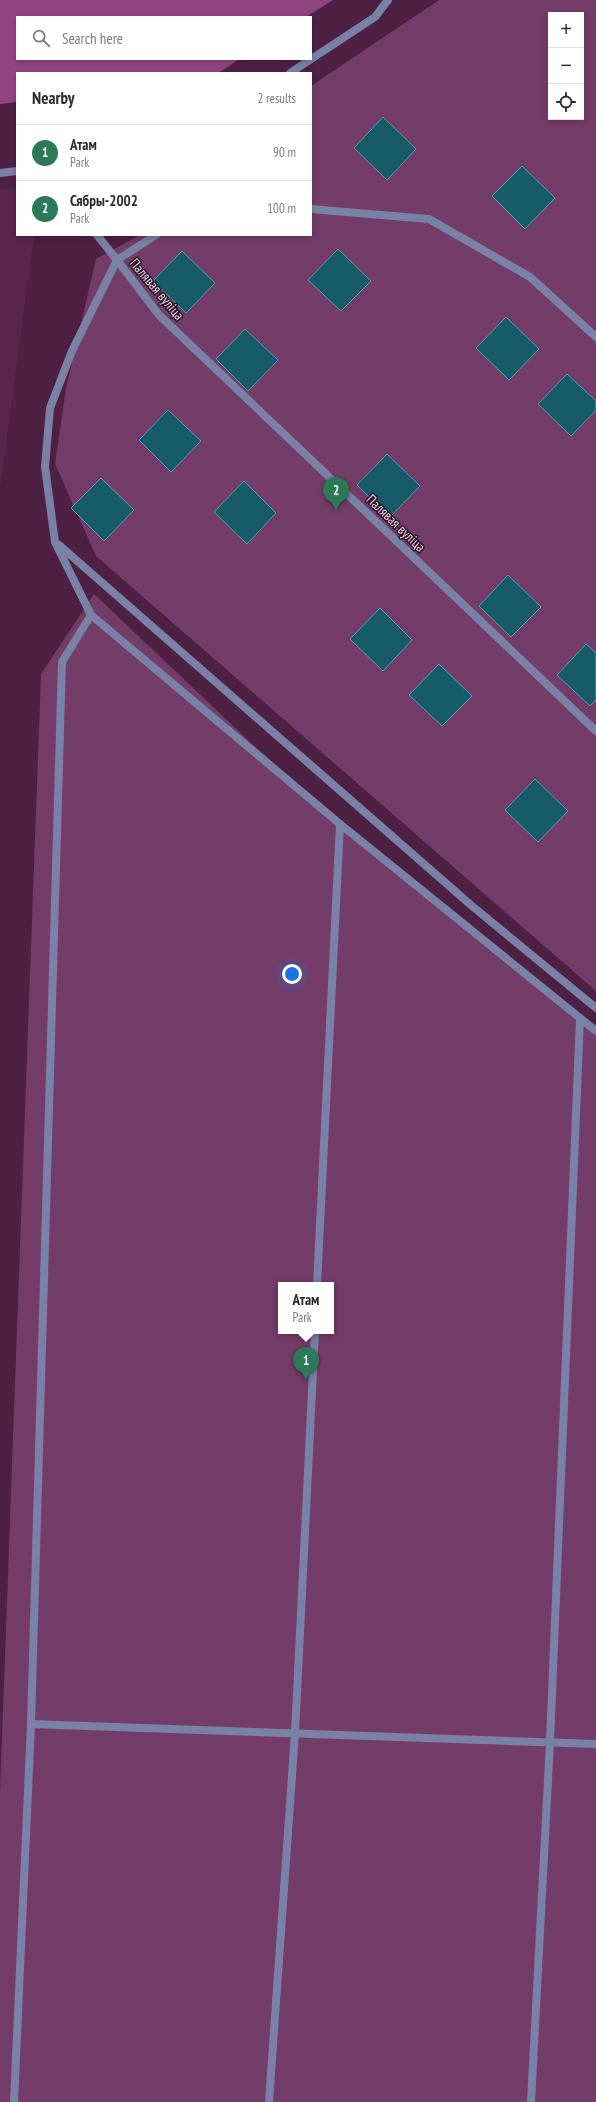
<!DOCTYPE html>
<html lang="en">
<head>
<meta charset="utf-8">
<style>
  :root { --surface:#fff; --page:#f7f7f7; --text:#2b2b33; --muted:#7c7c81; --line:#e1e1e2; --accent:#2b7957 }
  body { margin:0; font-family:"PT Sans Narrow",sans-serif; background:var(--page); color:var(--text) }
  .controls { position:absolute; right:12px; top:12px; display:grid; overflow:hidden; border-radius:0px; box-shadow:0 2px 6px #0003 }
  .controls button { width:36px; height:36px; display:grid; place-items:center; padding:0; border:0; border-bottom:1px solid var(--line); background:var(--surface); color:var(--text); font:20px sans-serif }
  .you { position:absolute; left:292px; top:974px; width:14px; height:14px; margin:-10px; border:3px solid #fff; border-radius:50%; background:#1a73e8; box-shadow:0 0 0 6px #1a73e833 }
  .badge { display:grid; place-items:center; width:26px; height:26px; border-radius:50%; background:var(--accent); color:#fff; font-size:13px; font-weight:700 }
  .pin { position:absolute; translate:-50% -33px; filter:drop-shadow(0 1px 2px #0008) }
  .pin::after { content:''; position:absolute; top:21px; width:14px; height:12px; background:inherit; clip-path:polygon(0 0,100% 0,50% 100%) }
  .popup { position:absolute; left:278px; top:1282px; width:56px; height:52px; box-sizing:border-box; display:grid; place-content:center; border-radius:0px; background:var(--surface); filter:drop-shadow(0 1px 3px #0005); font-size:13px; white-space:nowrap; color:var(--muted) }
  .popup b { font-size:15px; color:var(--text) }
  .popup::after { content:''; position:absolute; left:50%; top:100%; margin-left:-8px; border:8px solid transparent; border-top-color:var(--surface) }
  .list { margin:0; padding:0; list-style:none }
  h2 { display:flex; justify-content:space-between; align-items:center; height:52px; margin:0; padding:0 16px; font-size:17px }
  h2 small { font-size:13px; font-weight:400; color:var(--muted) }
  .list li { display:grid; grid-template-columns:26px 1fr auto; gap:12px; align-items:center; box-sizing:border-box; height:56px; padding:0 16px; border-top:1px solid var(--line) }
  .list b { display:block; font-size:15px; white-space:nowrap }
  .list p { margin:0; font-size:13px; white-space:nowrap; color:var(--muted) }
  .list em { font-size:13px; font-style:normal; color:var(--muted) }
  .icon { flex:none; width:22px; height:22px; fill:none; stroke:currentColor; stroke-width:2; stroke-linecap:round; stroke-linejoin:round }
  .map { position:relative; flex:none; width:596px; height:2102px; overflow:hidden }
  .search { position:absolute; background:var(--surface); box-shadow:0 2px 6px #0003; left:16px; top:16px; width:296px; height:44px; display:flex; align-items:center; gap:10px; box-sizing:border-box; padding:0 14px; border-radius:0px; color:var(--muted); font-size:15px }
  .panel { position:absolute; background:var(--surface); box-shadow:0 2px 6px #0003; left:16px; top:72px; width:296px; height:164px; border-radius:0px }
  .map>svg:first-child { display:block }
  .built { fill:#5a264f }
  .green { fill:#743c68; fill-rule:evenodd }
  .forest { fill:#904481 }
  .building { fill:#175a68; stroke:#4ea0b4 }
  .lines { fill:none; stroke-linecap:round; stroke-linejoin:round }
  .lane { stroke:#7981a6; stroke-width:8 }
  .street { stroke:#7981a6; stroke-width:8 }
  .labels { text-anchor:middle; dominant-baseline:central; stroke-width:3; stroke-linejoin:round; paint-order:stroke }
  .street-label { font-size:14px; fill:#eacee2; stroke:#271323 }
</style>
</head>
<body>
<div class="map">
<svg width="596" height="2102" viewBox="0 0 596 2102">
  <rect width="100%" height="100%" fill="#4d2044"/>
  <!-- built -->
  <polygon class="built" points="17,188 17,235 34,235 0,488 0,507 0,190"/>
  <!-- green -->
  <g class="green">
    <path d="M439 0H596V991L96 556 55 464 66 389 96 259 140 235H311V86ZM551 15H581V117H551Z"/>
    <path d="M94 594 320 808 596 1031V2102H0V1792L41 674ZM281 1285H331V1331H281Z"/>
  </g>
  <!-- forest -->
  <polygon class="forest" points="0,0 333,0 306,17 17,17 17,59 240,59 218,73 17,73 17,102 0,104"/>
  <!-- building -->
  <g class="building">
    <polygon points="383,117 416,149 387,180 354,148"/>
    <polygon points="522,166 555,198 525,229 492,196"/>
    <polygon points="338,249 371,281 341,311 308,280"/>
    <polygon points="182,251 215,283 186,313 153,281"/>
    <polygon points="506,317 539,349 509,380 476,348"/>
    <polygon points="245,329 278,360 248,391 216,359"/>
    <polygon points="567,374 596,401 596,410 571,436 538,404"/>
    <polygon points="168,410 201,441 171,472 139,440"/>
    <polygon points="387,454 420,486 390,517 357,485"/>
    <polygon points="101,478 134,510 104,541 71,508"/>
    <polygon points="244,481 276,513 247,544 214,512"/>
    <polygon points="508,575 541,607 511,637 479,606"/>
    <polygon points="380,608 412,640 383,671 350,639"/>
    <polygon points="586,644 596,653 596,700 590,706 557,675"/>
    <polygon points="439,664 472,696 442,726 409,695"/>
    <polygon points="535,779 568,811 538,842 505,810"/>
  </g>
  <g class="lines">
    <!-- lane -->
    <g class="lane">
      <polyline points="311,209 429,219 530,277 596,337"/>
      <polyline points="117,260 159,315 596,731"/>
      <polyline points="59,545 472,906 596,1008"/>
      <polyline points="91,615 340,824 596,1031"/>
      <polyline points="317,1285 340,824"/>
      <polyline points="31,1724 62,662 91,615 55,542 45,467 50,408 72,351 117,260 156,235"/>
      <polyline points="14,2102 31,1724 596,1744"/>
      <polyline points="269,2102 295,1733 315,1331"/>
      <polyline points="531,2102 550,1742 580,1018"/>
    </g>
    <!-- street -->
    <g class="street">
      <polyline points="290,73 375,17 388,0"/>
      <polyline points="0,173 17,171"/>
      <polyline points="97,235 117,260"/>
    </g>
  </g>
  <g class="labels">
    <!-- street labels -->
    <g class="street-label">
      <text transform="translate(157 289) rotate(50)">Палявая вуліца</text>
      <text transform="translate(396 523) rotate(44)">Палявая вуліца</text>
    </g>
  </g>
</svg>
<div class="controls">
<button>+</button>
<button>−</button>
<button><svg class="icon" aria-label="locate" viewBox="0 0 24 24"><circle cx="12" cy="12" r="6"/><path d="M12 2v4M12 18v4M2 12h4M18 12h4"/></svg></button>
</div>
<div class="you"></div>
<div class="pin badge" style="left:306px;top:1380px">1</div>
<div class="popup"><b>Атам</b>Park</div>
<div class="pin badge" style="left:336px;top:510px">2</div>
<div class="search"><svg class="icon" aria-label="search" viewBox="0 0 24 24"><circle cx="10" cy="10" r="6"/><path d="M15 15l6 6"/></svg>Search here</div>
<section class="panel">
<h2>Nearby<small>2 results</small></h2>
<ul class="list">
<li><span class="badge">1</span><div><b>Атам</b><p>Park</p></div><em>90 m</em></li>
<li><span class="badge">2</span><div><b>Сябры-2002</b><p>Park</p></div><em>100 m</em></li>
</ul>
</section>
</div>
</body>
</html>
